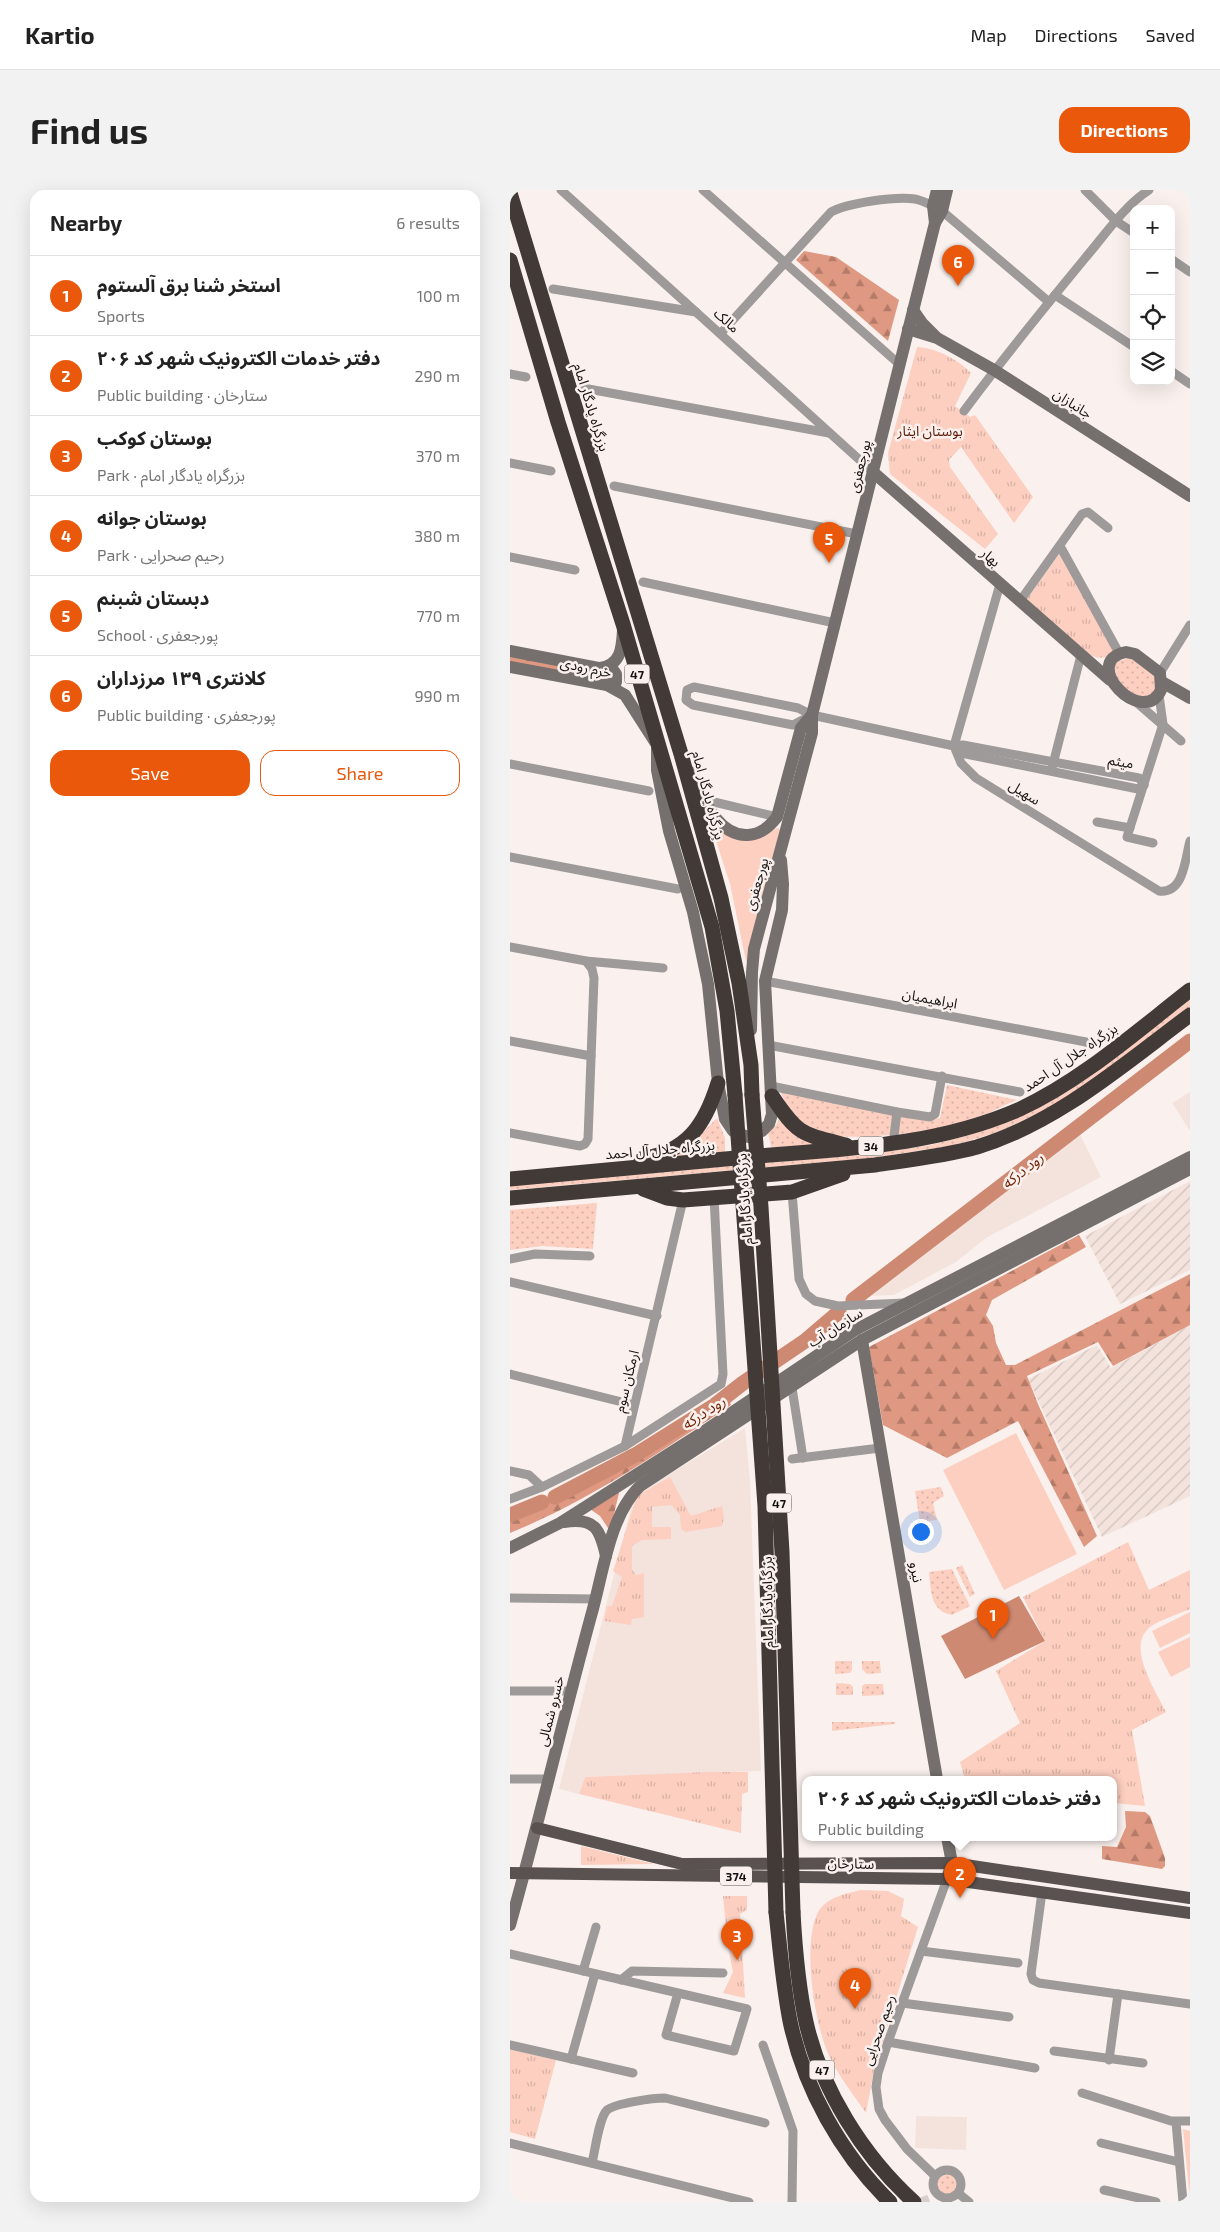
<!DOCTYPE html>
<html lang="en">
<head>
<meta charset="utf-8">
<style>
  :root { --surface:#fff; --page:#f2f2f2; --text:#222; --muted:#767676; --line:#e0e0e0; --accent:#ea580c }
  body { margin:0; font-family:"Exo 2","Noto Sans Arabic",sans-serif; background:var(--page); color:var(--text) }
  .controls { position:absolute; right:15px; top:15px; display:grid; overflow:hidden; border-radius:10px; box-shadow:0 5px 20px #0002 }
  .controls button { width:45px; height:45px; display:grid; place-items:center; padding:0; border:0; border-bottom:1px solid var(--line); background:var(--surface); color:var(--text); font:25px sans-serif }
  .you { position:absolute; left:410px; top:1341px; width:18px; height:18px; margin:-12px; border:4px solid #fff; border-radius:50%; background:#1a73e8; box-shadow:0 0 0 8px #1a73e833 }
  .badge { display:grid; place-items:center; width:32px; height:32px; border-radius:50%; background:var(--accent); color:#fff; font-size:16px; font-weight:700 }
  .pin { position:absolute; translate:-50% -41px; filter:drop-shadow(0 1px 2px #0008) }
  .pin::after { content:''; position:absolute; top:26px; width:18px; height:15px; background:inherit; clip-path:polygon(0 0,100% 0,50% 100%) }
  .popup { position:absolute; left:292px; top:1586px; width:315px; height:65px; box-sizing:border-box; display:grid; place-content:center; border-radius:10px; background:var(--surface); filter:drop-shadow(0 1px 4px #0005); font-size:16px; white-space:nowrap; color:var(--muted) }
  .popup b { font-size:19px; color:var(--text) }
  .popup::after { content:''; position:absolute; left:50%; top:100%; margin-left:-10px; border:10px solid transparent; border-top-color:var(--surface) }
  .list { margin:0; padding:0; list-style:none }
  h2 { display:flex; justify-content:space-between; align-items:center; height:65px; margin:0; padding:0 20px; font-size:21px }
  h2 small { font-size:16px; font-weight:400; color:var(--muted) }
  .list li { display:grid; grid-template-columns:32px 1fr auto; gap:15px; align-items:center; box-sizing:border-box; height:80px; padding:0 20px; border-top:1px solid var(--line) }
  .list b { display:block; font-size:19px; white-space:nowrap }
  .list p { margin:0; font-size:16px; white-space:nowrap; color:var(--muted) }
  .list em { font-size:16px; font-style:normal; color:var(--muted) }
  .actions { display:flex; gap:10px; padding:15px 20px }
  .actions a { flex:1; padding:11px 0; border:1px solid var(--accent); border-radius:15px; text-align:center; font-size:18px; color:var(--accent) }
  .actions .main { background:var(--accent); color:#fff }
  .icon { flex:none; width:28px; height:28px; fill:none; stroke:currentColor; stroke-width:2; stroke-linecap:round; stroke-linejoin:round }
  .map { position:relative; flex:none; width:680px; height:2012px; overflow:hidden; border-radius:15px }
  header { display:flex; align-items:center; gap:30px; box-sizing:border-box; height:70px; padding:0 25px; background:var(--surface); border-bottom:1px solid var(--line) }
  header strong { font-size:24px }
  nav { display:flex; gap:28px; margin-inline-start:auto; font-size:18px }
  .intro { display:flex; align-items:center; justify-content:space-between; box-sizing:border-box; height:120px; padding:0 30px }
  h1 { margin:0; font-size:35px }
  .button { padding:12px 22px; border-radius:15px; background:var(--accent); color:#fff; font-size:18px; font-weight:700 }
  main { display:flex; gap:30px; padding:0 30px }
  aside { flex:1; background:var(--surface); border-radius:15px; box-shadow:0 5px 20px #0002 }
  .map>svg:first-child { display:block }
  .built { fill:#f4e3dd }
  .industrial { fill:url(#industrial-furrows) }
  .grass { fill:url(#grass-dots) }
  .forest { fill:url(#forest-firs) }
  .park { fill:url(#park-tufts) }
  .garden { fill:#fccfc0 }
  .water { fill:#ce8972 }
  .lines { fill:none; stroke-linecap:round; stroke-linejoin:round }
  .river { stroke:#ce8972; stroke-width:15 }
  .street-tunnel { stroke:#d8d0cd; stroke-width:9; stroke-dasharray:9 4.5; stroke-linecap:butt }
  .street { stroke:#9e9a99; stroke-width:9 }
  .secondary { stroke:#75706e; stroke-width:12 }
  .primary { stroke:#595250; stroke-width:12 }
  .highway { stroke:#413a37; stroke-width:15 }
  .highway-bridge { stroke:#413a37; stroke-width:15 }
  .labels { text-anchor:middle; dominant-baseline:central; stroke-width:5; stroke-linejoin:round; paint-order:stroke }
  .shield { fill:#faf1ee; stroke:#5a5654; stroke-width:1 }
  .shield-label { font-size:12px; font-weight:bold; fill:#161312 }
  .street-label { font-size:14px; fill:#161312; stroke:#faf1ee }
  .park-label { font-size:14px; fill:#5d1e07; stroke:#faf1ee }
  .water-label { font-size:15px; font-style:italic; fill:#711f00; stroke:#faf1ee }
</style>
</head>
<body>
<header>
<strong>Kartio</strong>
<nav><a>Map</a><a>Directions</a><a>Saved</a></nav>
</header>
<div class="intro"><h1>Find us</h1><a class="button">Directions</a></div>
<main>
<aside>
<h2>Nearby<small>6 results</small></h2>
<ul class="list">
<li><span class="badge">1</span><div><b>استخر شنا برق آلستوم</b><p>Sports</p></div><em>100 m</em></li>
<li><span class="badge">2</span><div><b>دفتر خدمات الکترونیک شهر کد ۲۰۶</b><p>Public building · ستارخان</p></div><em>290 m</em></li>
<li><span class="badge">3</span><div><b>بوستان کوکب</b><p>Park · بزرگراه یادگار امام</p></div><em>370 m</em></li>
<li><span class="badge">4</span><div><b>بوستان جوانه</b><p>Park · رحیم صحرایی</p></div><em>380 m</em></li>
<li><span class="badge">5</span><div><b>دبستان شبنم</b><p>School · پورجعفری</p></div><em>770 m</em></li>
<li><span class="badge">6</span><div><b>کلانتری ۱۳۹ مرزداران</b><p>Public building · پورجعفری</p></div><em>990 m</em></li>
</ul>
<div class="actions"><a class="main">Save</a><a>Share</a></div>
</aside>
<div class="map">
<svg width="680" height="2012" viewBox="0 0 680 2012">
  <defs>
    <pattern id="industrial-furrows" width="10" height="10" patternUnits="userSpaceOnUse" patternTransform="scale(1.25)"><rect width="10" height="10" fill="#f4e3dd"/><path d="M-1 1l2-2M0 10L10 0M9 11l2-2" fill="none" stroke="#d0c2bd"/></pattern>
    <pattern id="grass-dots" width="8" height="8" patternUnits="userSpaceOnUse" patternTransform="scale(1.25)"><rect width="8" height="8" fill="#fccfc0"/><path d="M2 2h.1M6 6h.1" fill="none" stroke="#d7b1a4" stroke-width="1.8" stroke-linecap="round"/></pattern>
    <pattern id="forest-firs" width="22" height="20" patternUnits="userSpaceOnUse" patternTransform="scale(1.25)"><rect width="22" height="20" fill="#df9881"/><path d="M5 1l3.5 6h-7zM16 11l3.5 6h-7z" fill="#b47b68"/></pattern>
    <pattern id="park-tufts" width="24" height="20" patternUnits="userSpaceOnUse" patternTransform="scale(1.25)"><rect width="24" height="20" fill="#fccfc0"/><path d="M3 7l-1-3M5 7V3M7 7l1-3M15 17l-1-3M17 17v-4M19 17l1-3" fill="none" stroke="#d7b1a4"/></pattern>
  </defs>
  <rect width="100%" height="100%" fill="#faf1ee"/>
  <!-- built -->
  <g class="built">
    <polygon points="680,902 680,941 662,913"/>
    <polygon points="569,942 591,987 476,1048 446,1072 384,1105 352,1106"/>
    <polygon points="235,1238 240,1291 251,1581 75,1587 69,1604 49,1599 124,1306"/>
    <polygon points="406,1926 457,1927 456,1960 405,1958"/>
  </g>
  <!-- industrial -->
  <g class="industrial">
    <polygon points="680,991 680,1080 610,1114 575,1046"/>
    <polygon points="680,1135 680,1306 592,1347 518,1189 587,1155 601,1178"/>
  </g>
  <!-- grass -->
  <g class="grass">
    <polygon points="619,468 625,470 645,485 645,503 630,509 605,490 604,476 608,471"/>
    <polygon points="680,809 680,817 553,912 488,942 445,955 362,968 0,1000 0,995 360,964 421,955 455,946 493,932"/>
    <path d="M437 895 507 910C489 917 470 929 451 934 420 942 328 954 300 941 285 934 276 916 271 902L397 928 418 930 430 928Z"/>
    <polygon points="270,923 284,945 318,955 261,957 258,942 267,934"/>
    <polygon points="207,928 215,948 215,963 151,968 178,957"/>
    <polygon points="87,1013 83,1059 32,1056 0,1060 0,1020"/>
    <polygon points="431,1297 434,1306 423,1313 427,1330 410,1332 405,1301"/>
    <polygon points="452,1375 465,1404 460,1407 446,1378"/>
    <path d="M442 1379 460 1416 442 1425C420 1421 421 1401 419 1382Z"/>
    <polygon points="325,1471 342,1471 342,1480 340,1483 325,1484"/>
    <polygon points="352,1471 370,1471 371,1483 357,1484 352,1479"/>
    <polygon points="326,1493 340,1494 343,1497 343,1505 326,1505"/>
    <polygon points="355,1494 373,1494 374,1505 352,1506 352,1496"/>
    <polygon points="322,1532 385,1532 385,1534 322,1541"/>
    <circle cx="437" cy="1994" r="10"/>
  </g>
  <!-- forest -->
  <g class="forest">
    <polygon points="294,61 326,67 389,110 378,151 286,70"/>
    <polygon points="0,466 98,485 99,490 0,475"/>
    <polygon points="569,1045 576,1057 482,1110 476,1125 483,1136 486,1153 496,1175 505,1175 680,1084 680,1135 603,1176 588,1152 517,1186 528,1214 587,1346 574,1357 508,1231 437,1268 373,1235 359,1157"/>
    <path d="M219 1209 221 1215C150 1262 79 1311 0 1343V1329L68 1299 123 1270Z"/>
    <polygon points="109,1300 109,1303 100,1341 90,1326 80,1319"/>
    <polygon points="615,1621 635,1622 640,1626 655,1668 655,1676 652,1679 592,1669 592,1656 607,1657 616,1637"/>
  </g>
  <!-- park -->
  <g class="park">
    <path d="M407 157C426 158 448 169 461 183L445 216 460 227 465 225 523 307 504 333 451 257 439 270 440 277 488 344 475 359 380 284 378 263Z"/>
    <path d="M550 363 605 461C596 469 590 470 579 464L516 410Z"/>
    <polygon points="160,1287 181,1326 212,1316 214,1328 212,1336 175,1342 171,1339 170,1325 161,1315 142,1317 142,1337 161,1337 161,1349 132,1350 122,1356 122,1380 126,1385 134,1383 134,1427 122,1429 121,1435 94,1431 97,1416 102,1416 112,1387 103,1381 127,1306"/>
    <path d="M618 1352 639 1400 680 1380V1419C669 1424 646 1431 638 1439 617 1458 646 1502 656 1522L622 1540 635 1616 604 1613V1589H455L450 1572 510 1533 486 1481 535 1451 513 1407Z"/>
    <polygon points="198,1582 238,1582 238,1602 232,1604 231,1643 69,1604 75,1587"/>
    <polygon points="71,1656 144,1674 71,1675"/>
    <path d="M351 1700 378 1701 394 1709 391 1726 408 1737 364 1880 356 1923C343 1904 326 1883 317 1861 304 1829 292 1754 308 1722 317 1707 335 1704 351 1700Z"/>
    <polygon points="213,1706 237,1706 237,1720 230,1724 235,1808 213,1803 223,1782 218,1757"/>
    <polygon points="0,1859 46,1870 25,1949 0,1942"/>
  </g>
  <!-- garden -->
  <g class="garden">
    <path d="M200 632C213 645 231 650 249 647 255 646 262 641 267 638L270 639 239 770 236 771 220 694Z"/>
    <polygon points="506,1243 567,1364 494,1400 433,1280"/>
    <polygon points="680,1422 680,1443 650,1458 642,1441"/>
    <polygon points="680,1447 680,1477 661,1487 648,1462"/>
    <polygon points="673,1939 680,1941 680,2009"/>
  </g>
  <!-- water -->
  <polygon class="water" points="509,1406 535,1451 455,1489 431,1446"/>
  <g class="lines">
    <!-- river -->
    <g class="river">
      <polyline points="343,1110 680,851"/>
      <polyline points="45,1307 125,1265 205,1215 233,1193 295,1151 329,1122"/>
      <polyline points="0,1325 32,1312"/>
    </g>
    <!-- street-tunnel -->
    <polyline class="street-tunnel" points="412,2012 419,2009"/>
    <!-- street -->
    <g class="street">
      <polyline points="51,0 363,282"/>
      <polyline points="193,0 389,174"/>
      <polyline points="575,0 606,31 624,43"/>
      <polyline points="432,21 539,112"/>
      <polyline points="661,69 680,82"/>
      <polyline points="43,99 186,122"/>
      <polyline points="545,105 624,157"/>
      <path d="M211 143 321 22C338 13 385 6 405 9 411 10 417 13 423 16"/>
      <polyline points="661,181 680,194"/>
      <polyline points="0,184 16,187"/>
      <polyline points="73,198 319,243"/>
      <path d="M454 221C493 168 534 118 576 67 595 45 614 16 639 0"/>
      <polyline points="0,273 41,281"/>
      <polyline points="104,296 347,344"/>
      <polyline points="550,356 609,463"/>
      <polyline points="0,367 65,380"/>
      <polyline points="133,392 325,433"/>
      <polyline points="510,411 572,324 578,322 598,338"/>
      <polyline points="650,483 680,435"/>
      <polyline points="625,511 671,551"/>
      <path d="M298 527 283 535 183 515 176 510 177 500 184 497 288 518 302 525 444 556 451 573 466 588 649 701C674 704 675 669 680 651"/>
      <polyline points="444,556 451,563 628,599 634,595"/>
      <polyline points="444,556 453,555 629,588 634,595"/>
      <polyline points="444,556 490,394"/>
      <polyline points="0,574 139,601"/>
      <polyline points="542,578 571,465"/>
      <polyline points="204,612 267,627"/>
      <polyline points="587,632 620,638"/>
      <polyline points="643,653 617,647 653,534 649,505"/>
      <polyline points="0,667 168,699"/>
      <polyline points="0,757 76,771 153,778"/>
      <polyline points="255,791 576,852 580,855"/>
      <polyline points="0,851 81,866"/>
      <polyline points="258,855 510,902"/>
      <polyline points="261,896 387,922 420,927 425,924 432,886"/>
      <polyline points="0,943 70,956 75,954 78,949 84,788 82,779 76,771"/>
      <polyline points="383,954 387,922"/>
      <polyline points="282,1002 289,1089 296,1104 305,1111 328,1116 394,1113"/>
      <polyline points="0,1069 25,1064 80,1066"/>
      <polyline points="0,1092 147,1126"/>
      <polyline points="0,1184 124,1215"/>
      <polyline points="282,1198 293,1268"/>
      <polyline points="115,1256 173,1010"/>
      <polyline points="282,1269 370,1258"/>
      <polyline points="0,1281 19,1285 32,1297"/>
      <polyline points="0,1309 32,1297 115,1256 211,1194 213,1184 204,1007"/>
      <polyline points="0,1408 86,1409"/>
      <polyline points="0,1501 60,1501"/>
      <polyline points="0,1589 38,1589"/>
      <polyline points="532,1702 521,1784 523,1790 529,1793 680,1814"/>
      <polyline points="411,1761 508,1773"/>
      <polyline points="0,1764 237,1819 224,1861 156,1845 168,1803"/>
      <polyline points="73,1781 86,1737"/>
      <polyline points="111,1790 122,1781 213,1783"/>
      <polyline points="392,1813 499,1827"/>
      <polyline points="378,1852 525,1878"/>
      <polyline points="0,1855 123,1883"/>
      <polyline points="253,1855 283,1941 282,2012"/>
      <polyline points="544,1861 633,1873"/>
      <polyline points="61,1869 85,1784"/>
      <polyline points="599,1870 608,1804"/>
      <polyline points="572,1903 661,1931 680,1931"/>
      <polyline points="666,1932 673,2012"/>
      <polyline points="0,1953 239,2012"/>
      <polyline points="591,1953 669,1972"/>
      <path d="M82 1973C85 1961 89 1928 97 1920 106 1913 144 1908 155 1908L255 1933"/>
      <circle cx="437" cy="1994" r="14"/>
      <polyline points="425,1986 397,1959 375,1930 369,1919 366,1897 368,1883 378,1852 437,1689"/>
      <polyline points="594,2000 646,2012"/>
      <polyline points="448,2003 459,2012"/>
    </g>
    <!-- secondary -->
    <g class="secondary">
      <polyline points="425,33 423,16 427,0"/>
      <polyline points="403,120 412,133 425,146"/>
      <polyline points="398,139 427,148 484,180 680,306"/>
      <polyline points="363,282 600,490"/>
      <polyline points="0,461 104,481 106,484 106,492 97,495"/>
      <path d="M616 462 625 464 650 483 651 500C633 539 568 472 616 462Z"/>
      <polyline points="0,477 97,495 115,505 147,555 147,580 159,641 183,722 198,794 208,893 215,929 223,941 238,947 252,941 259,934 262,924 255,791 272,720 273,694 271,670"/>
      <path d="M90 478C111 475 112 458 113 440"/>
      <polyline points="652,492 680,508"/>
      <path d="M180 582C192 605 207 647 238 645 251 644 259 637 267 627L291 538 302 525"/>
      <polyline points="241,840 242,782 244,759 302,543 302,525 425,33 432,21 437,0"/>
      <polyline points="352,1150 427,1589"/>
      <path d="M54 1332C85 1327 90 1339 96 1366"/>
      <polyline points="0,1358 50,1333 190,1244 345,1140 680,967"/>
      <polyline points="437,1689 442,1673 437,1647"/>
      <path d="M0 1735C29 1632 53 1529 81 1426 93 1385 99 1326 130 1296L352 1150 680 979"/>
    </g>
    <!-- primary -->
    <g class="primary">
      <polyline points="27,1638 172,1674 442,1673 680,1708"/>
      <polyline points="0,1683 437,1689 680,1723"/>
    </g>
    <!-- highway -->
    <g class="highway">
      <polyline points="0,3 171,564 211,708 229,793 241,875 242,905"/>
      <polyline points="0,70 48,232 113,434 202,737 217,821 225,905"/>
      <path d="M262 906C288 945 291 944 336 955"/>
      <path d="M131 969C177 962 195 935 208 893"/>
      <path d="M0 989C79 982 158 974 237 967 329 959 424 957 510 919 571 891 627 841 680 800"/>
      <polyline points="133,999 157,1008 173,1010 282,1002 333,984"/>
      <path d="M0 1008 365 975C399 970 434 966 467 957 547 933 614 874 680 825"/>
      <path d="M266 1722C270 1759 273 1795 280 1831 294 1898 331 1964 380 2012"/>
      <path d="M283 1722C285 1759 288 1796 296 1832 311 1899 353 1966 404 2012"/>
    </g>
    <!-- highway-bridge -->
    <g class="highway-bridge">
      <polyline points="225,905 255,1316 266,1722"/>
      <polyline points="242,905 251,1017 272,1362 283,1722"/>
    </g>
  </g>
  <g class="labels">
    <!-- shield labels -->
    <g class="shield">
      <rect x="114.5" y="474.5" width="25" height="19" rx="4"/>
      <rect x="348.5" y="946.5" width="25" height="19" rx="4"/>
      <rect x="256.5" y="1303.5" width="25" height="19" rx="4"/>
      <rect x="210" y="1676.5" width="32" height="19" rx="4"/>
      <rect x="299.5" y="1870.5" width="25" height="19" rx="4"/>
    </g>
    <g class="shield-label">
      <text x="127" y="484">47</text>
      <text x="361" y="956">34</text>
      <text x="269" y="1313">47</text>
      <text x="226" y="1686">374</text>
      <text x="312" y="1880">47</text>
    </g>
    <!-- street labels -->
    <g class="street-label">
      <text transform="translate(217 130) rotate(42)">مالک</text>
      <text transform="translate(563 213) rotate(33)">جانبازان</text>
      <text transform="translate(82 217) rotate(73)">بزرگراه یادگار امام</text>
      <text transform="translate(349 276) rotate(-76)">پورجعفری</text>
      <text transform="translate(481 367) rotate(41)">بهار</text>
      <text transform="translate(76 477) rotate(12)">خرم رودی</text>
      <text transform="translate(611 571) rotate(10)">میثم</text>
      <text transform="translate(515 602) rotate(32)">سهیل</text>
      <text transform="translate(199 605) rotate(75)">بزرگراه یادگار امام</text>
      <text transform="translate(246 694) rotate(-74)">پورجعفری</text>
      <text transform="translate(420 808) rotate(11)">ابراهیمیان</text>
      <text transform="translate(560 867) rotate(-34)">بزرگراه جلال آل احمد</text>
      <text transform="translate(150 959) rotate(-5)">بزرگراه جلال آل احمد</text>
      <text transform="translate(234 1009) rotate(-94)">بزرگراه یادگار امام</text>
      <text transform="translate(325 1137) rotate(-32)">سازمان آب</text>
      <text transform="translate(116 1191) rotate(-76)">ارمکان سوم</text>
      <text transform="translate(407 1382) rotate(80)">نیرو</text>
      <text transform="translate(257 1412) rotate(-91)">بزرگراه یادگار امام</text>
      <text transform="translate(40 1521) rotate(-76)">خسرو شمالی</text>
      <text transform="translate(341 1673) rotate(1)">ستارخان</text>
      <text transform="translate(368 1840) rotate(-71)">رحیم صحرایی</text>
    </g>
    <!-- park labels -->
    <g class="park-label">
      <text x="420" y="240">بوستان ایثار</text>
    </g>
    <!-- water labels -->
    <g class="water-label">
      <text transform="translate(512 980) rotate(-38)">رود درکه</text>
      <text transform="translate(193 1222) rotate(-33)">رود درکه</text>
    </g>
  </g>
</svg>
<div class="controls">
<button>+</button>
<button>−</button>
<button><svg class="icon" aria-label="locate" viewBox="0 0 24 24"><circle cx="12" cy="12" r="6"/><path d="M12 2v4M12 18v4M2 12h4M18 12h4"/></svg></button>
<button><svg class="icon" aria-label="layers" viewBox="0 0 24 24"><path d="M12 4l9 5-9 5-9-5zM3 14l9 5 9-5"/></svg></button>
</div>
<div class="you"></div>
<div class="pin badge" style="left:483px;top:1449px">1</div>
<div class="pin badge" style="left:450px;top:1708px">2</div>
<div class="popup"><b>دفتر خدمات الکترونیک شهر کد ۲۰۶</b>Public building</div>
<div class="pin badge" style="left:227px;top:1770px">3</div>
<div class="pin badge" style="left:345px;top:1819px">4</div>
<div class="pin badge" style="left:319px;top:373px">5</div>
<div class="pin badge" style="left:448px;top:96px">6</div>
</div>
</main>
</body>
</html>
